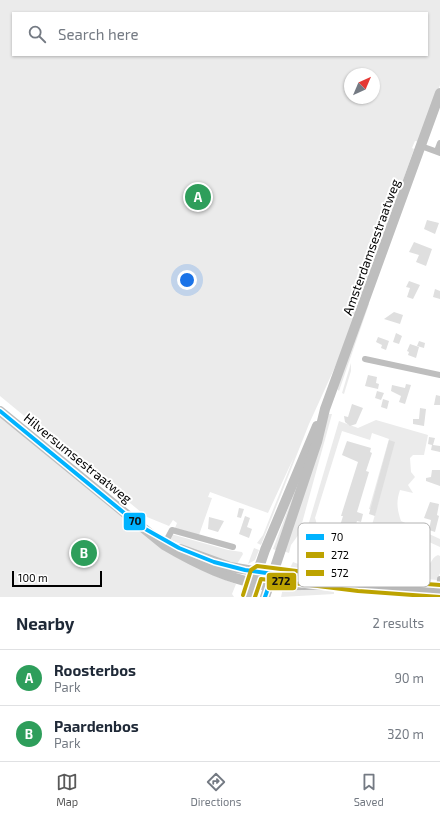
<!DOCTYPE html>
<html lang="en">
<head>
<meta charset="utf-8">
<style>
  :root { --surface:#fff; --page:#f2f2f3; --text:#1f2937; --muted:#747a83; --line:#e0e1e3; --accent:#595959 }
  body { margin:0; font-family:"Exo 2",sans-serif; background:var(--page); color:var(--text) }
  .compass { position:absolute; left:344px; top:68px; width:36px; height:36px; border-radius:50%; background:var(--surface); box-shadow:0 1px 3px #0004; rotate:44deg }
  .scale { position:absolute; left:12px; bottom:10px; width:90px; box-sizing:border-box; padding-left:4px; border:2px solid #000; border-top:0; font-size:11px; line-height:14px; white-space:nowrap; color:#000; -webkit-text-stroke:3px #fff; paint-order:stroke }
  .you { position:absolute; left:187px; top:280px; width:14px; height:14px; margin:-10px; border:3px solid #fff; border-radius:50%; background:#1a73e8; box-shadow:0 0 0 6px #1a73e833 }
  .badge { display:grid; place-items:center; width:26px; height:26px; border-radius:50%; background:var(--accent); color:#fff; font-size:13px; font-weight:700 }
  .pin { position:absolute; translate:-50% -50%; border:2px solid #fff; box-shadow:0 1px 4px #0006 }
  .list { margin:0; padding:0; list-style:none }
  h2 { display:flex; justify-content:space-between; align-items:center; height:52px; margin:0; padding:0 16px; font-size:17px }
  h2 small { font-size:13px; font-weight:400; color:var(--muted) }
  .list li { display:grid; grid-template-columns:26px 1fr auto; gap:12px; align-items:center; box-sizing:border-box; height:56px; padding:0 16px; border-top:1px solid var(--line) }
  .list b { display:block; font-size:15px; white-space:nowrap }
  .list p { margin:0; font-size:13px; white-space:nowrap; color:var(--muted) }
  .list em { font-size:13px; font-style:normal; color:var(--muted) }
  .icon { flex:none; width:22px; height:22px; fill:none; stroke:currentColor; stroke-width:2; stroke-linecap:round; stroke-linejoin:round }
  .map { position:relative; flex:none; width:440px; height:597px; overflow:hidden }
  .search { position:absolute; background:var(--surface); box-shadow:0 1px 3px #0004; left:12px; right:12px; top:12px; height:44px; display:flex; align-items:center; gap:10px; box-sizing:border-box; padding:0 14px; border-radius:0px; color:var(--muted); font-size:15px }
  .sheet { height:164px; background:var(--surface) }
  nav { display:flex; justify-content:space-around; align-items:center; box-sizing:border-box; height:56px; border-top:1px solid var(--line); background:var(--surface); font-size:11px; color:var(--muted) }
  nav a { display:grid; justify-items:center; gap:2px }
  nav .on { color:var(--accent) }
  .map>svg:first-child { display:block }
  .green { fill:#ebebeb; fill-rule:evenodd }
  .building { fill:#dfdfdf }
  .lines { fill:none; stroke-linecap:round; stroke-linejoin:round }
  .minor { stroke:#bebebe; stroke-width:6 }
  .secondary { stroke:#b8b8b8; stroke-width:9 }
  .primary { stroke:#bebebe; stroke-width:10 }
  .bus-1-casing { stroke:#fff; stroke-width:7 }
  .bus-2-casing { stroke:#fff; stroke-width:7 }
  .bus-3-casing { stroke:#fff; stroke-width:7 }
  .bus-1 { stroke:#00b3ff; stroke-width:4 }
  .bus-2 { stroke:#bda300; stroke-width:4 }
  .bus-3 { stroke:#bda300; stroke-width:4 }
  .labels { text-anchor:middle; dominant-baseline:central; stroke-width:4; stroke-linejoin:round; paint-order:stroke }
  .street-label { font-size:13px; fill:#000; stroke:#fff }
  .key { fill:#fff; stroke:#b2b2b2; stroke-width:1 }
  .key-label { font-size:11px; fill:#000 }
  .line-badge { stroke:#fff; stroke-width:1.5 }
  .pale-badge-label { font-size:11px; text-anchor:middle; font-weight:bold; fill:#111 }
</style>
</head>
<body>
<div class="map">
<svg width="440" height="597" viewBox="0 0 440 597">
  <rect width="100%" height="100%" fill="#fff"/>
  <!-- green -->
  <g class="green">
    <path d="M0 0H440V85L420 142 415 141 412 148 414 149 345 345 309 424 261 545 257 543 263 535 294 457 268 513 210 492 208 497 212 498 199 535 175 528 177 523 173 520 169 526 147 517 0 396ZM13 13H427V55H13ZM350 74H374V98H350Z"/>
    <polygon points="368,303 369,304 339,391 337,389"/>
    <polygon points="351,363 351,371 344,394 342,393"/>
    <polygon points="329,414 332,414 299,534 291,545 289,553 283,551"/>
    <polygon points="0,415 148,535 215,576 236,584 232,594 234,597 0,597"/>
    <path d="M376 420 428 435 424 455H413L410 458 411 472 415 477 408 485 413 493 400 490C396 502 397 509 401 521L440 539V547L388 523 382 526 376 546 387 561 386 574 359 571 376 511 369 509 389 439 372 433 370 440 342 431 315 518C321 535 311 537 303 550L302 546 339 421 358 428Z"/>
    <polygon points="302,472 278,551 273,549"/>
    <polygon points="171,534 228,550 242,552 243,554 237,564 206,555 171,540 169,539"/>
    <polygon points="254,548 259,550 255,560 248,564"/>
    <path d="M438 555 440 556V573L437 580 398 576 401 570C409 569 421 571 427 566 432 563 432 557 438 555Z"/>
    <polygon points="293,562 311,569 348,575 344,579 288,572"/>
    <polygon points="283,588 308,588 334,592 334,594 281,597"/>
  </g>
  <!-- building -->
  <g class="building">
    <polygon points="427,220 439,223 435,234 424,229"/>
    <polygon points="414,242 432,249 426,266 416,262 419,255 409,252"/>
    <polygon points="409,281 420,285 413,299 407,297 410,288 406,287"/>
    <polygon points="435,289 440,291 440,299 433,297"/>
    <polygon points="394,312 403,315 400,324 384,319"/>
    <polygon points="396,333 402,336 399,344 393,342"/>
    <polygon points="378,337 389,341 386,350 381,348 382,345 376,342"/>
    <polygon points="419,341 425,343 424,348 417,346"/>
    <polygon points="410,344 419,347 416,358 408,355 409,352 407,351"/>
    <polygon points="368,375 377,377 376,383 379,384 378,389 365,386"/>
    <polygon points="406,384 411,385 405,404 399,402 401,396 391,391 392,385 405,388"/>
    <polygon points="377,391 384,393 381,400 375,398"/>
    <polygon points="436,395 440,396 440,405 434,405"/>
    <polygon points="383,399 389,401 387,409 381,407"/>
    <polygon points="352,404 363,408 356,424 350,426 345,422 344,416 348,417"/>
    <polygon points="420,408 426,409 424,426 413,424 413,419 419,419"/>
    <polygon points="429,437 435,438 433,445 440,446 440,452 431,450 432,445 428,444"/>
    <polygon points="389,440 395,442 375,516 369,514"/>
    <polygon points="347,441 371,448 370,452 372,453 366,471 369,472 357,512 363,514 361,522 357,521 353,534 348,533 352,536 348,550 334,546 343,516 341,516 358,462 342,455"/>
    <polygon points="432,470 440,470 440,486 426,481 426,478 431,477"/>
    <polygon points="430,502 439,504 437,515 439,516 435,532 429,530 431,520 424,518"/>
    <polygon points="239,508 244,509 241,518 237,517"/>
    <polygon points="245,516 250,518 247,527 252,529 249,538 239,534"/>
    <polygon points="209,517 224,521 218,532 208,529"/>
  </g>
  <g class="lines">
    <!-- minor -->
    <g class="minor">
      <polyline points="421,146 440,153"/>
      <polyline points="437,151 440,143"/>
      <polyline points="365,359 440,375"/>
      <polyline points="164,545 172,530 233,547"/>
      <polyline points="439,591 440,579"/>
    </g>
    <!-- secondary -->
    <g class="secondary">
      <polyline points="273,574 359,585 440,591"/>
      <polyline points="269,586 337,585"/>
    </g>
    <!-- primary -->
    <g class="primary">
      <path d="M0 411 164 545C198 565 230 580 269 586"/>
      <polyline points="180,549 230,567 273,574"/>
      <polyline points="249,597 265,550 317,426"/>
      <polyline points="265,597 317,442 325,409 440,93"/>
    </g>
    <defs>
      <polyline id="bus-1" points="0,411 140,526 179,548 214,562 245,570 273,574 265,597"/>
      <polyline id="bus-2" points="255,597 261,579 358,591 440,597"/>
      <polyline id="bus-3" points="243,595 251,570 257,566 360,579 440,585"/>
    </defs>
    <!-- bus-1 casing -->
    <use href="#bus-1" class="bus-1-casing"/>
    <!-- bus-2 casing -->
    <use href="#bus-2" class="bus-2-casing"/>
    <!-- bus-3 casing -->
    <use href="#bus-3" class="bus-3-casing"/>
    <!-- bus-1 -->
    <use href="#bus-1" class="bus-1"/>
    <!-- bus-2 -->
    <use href="#bus-2" class="bus-2"/>
    <!-- bus-3 -->
    <use href="#bus-3" class="bus-3"/>
  </g>
  <g class="labels">
    <!-- street labels -->
    <g class="street-label">
      <text transform="translate(371 247) rotate(-70)">Amsterdamsestraatweg</text>
      <text transform="translate(78 458) rotate(39)">Hilversumsestraatweg</text>
    </g>
  </g>
  <!-- legend -->
  <rect x="298" y="523" width="132" height="64" rx="6" class="key"/>
  <rect x="306" y="534" width="18" height="6" fill="#00b3ff"/>
  <rect x="306" y="552" width="18" height="6" fill="#bda300"/>
  <rect x="306" y="570" width="18" height="6" fill="#bda300"/>
  <g class="key-label">
    <text x="331" y="541">70</text>
    <text x="331" y="559">272</text>
    <text x="331" y="577">572</text>
  </g>
  <g class="line-badge">
    <rect x="123" y="512" width="23" height="19" rx="4" fill="#00b3ff"/>
    <rect x="266" y="572" width="31" height="19" rx="4" fill="#bda300"/>
  </g>
  <g class="pale-badge-label">
    <text x="135" y="525">70</text>
    <text x="281" y="585">272</text>
  </g>
</svg>
<svg class="compass" viewBox="-18 -18 36 36"><path d="M0-13l5 13h-10z" fill="#e53935"/><path d="M0 13l5-13h-10z" fill="#747a83"/></svg>
<div class="scale">100 m</div>
<div class="you"></div>
<div class="pin badge" style="left:198px;top:197px;background:#2e9e5b">A</div>
<div class="pin badge" style="left:84px;top:553px;background:#2e9e5b">B</div>
<div class="search"><svg class="icon" aria-label="search" viewBox="0 0 24 24"><circle cx="10" cy="10" r="6"/><path d="M15 15l6 6"/></svg>Search here</div>
</div>
<section class="sheet">
<h2>Nearby<small>2 results</small></h2>
<ul class="list">
<li><span class="badge" style="background:#2e9e5b">A</span><div><b>Roosterbos</b><p>Park</p></div><em>90 m</em></li>
<li><span class="badge" style="background:#2e9e5b">B</span><div><b>Paardenbos</b><p>Park</p></div><em>320 m</em></li>
</ul>
</section>
<nav>
<a class="on"><svg class="icon" aria-label="map" viewBox="0 0 24 24"><path d="M3 6l6-2 6 2 6-2v14l-6 2-6-2-6 2zM9 4v14M15 6v14"/></svg>Map</a>
<a><svg class="icon" aria-label="directions" viewBox="0 0 24 24"><path d="M12 3l9 9-9 9-9-9zM9 14v-3h6M13 9l2 2-2 2"/></svg>Directions</a>
<a><svg class="icon" aria-label="saved" viewBox="0 0 24 24"><path d="M7 4h10v16l-5-4-5 4z"/></svg>Saved</a>
</nav>
</body>
</html>
